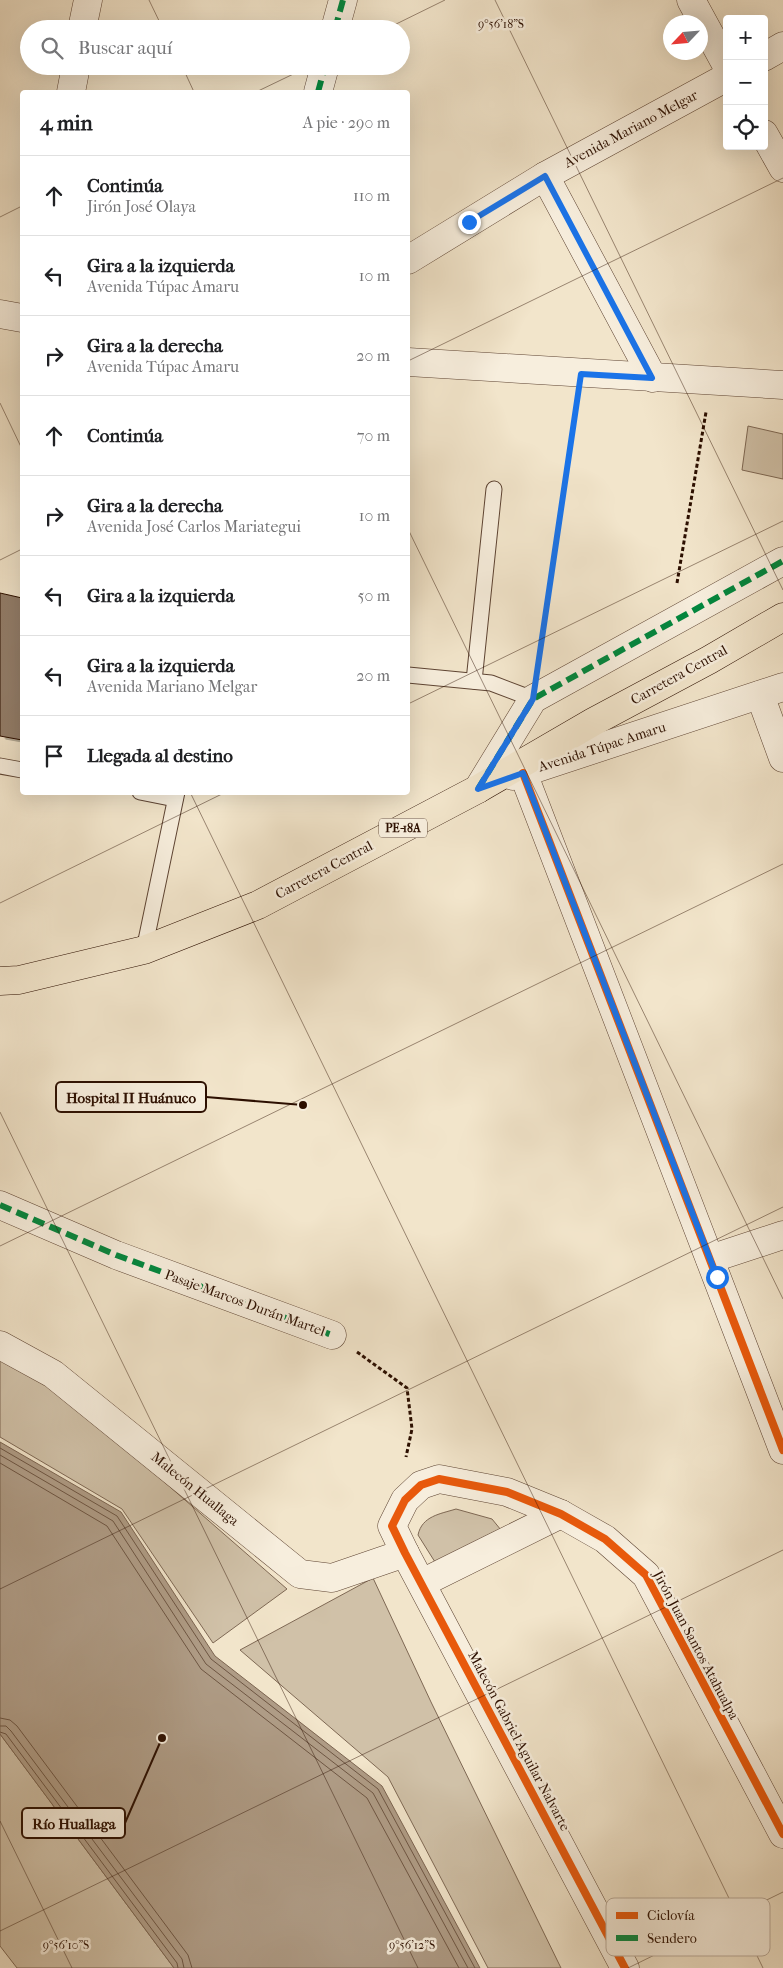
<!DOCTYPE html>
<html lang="es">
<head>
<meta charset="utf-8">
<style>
  :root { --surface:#fff; --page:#f2f2f2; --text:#202124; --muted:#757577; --line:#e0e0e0 }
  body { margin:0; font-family:"IM FELL French Canon",serif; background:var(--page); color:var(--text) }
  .controls { position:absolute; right:15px; top:15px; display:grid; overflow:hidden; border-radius:5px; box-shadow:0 5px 20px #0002 }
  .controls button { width:45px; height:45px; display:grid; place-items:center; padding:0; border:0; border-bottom:1px solid var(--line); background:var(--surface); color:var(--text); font:25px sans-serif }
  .compass { position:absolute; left:663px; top:15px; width:45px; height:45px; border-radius:50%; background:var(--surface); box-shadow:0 5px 20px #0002; rotate:244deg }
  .stop { position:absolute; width:15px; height:15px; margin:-11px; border:4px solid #1a73e8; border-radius:50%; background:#fff }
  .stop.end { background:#1a73e8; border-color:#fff; box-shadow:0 1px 5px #0008 }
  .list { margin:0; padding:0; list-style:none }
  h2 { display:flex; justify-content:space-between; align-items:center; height:65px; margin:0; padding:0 20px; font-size:21px }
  h2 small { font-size:16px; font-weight:400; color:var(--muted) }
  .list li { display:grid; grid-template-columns:32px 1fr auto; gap:15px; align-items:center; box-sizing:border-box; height:80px; padding:0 20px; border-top:1px solid var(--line) }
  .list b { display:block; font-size:19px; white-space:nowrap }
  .list p { margin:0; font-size:16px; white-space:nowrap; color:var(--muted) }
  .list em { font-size:16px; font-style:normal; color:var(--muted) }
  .icon { flex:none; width:28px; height:28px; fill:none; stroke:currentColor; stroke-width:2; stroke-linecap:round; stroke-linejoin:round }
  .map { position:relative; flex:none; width:783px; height:1968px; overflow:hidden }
  .search { position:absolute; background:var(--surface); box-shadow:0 5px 20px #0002; left:20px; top:20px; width:390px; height:55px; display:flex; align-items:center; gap:12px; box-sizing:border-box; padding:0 18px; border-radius:28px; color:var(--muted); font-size:19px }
  .panel { position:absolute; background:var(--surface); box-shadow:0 5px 20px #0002; left:20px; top:90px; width:390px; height:705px; border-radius:5px }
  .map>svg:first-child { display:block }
  .green { fill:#d0c1a8; stroke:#7e6854 }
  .water { fill:#af9c86; stroke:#7b6450 }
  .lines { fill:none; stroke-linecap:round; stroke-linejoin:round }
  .shore { stroke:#6e5643; stroke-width:1 }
  .building { fill:#937e6a; stroke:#2c0f00; filter:url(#shadow) }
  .service-casing { stroke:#5e4433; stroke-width:17 }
  .minor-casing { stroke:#5e4433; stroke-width:29 }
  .trunk-casing { stroke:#2c0f00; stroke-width:29 }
  .path { stroke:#2c0f00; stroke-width:3; stroke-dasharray:4 2.5; stroke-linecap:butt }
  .service { stroke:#f7eedd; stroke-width:15 }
  .minor { stroke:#f7eedd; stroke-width:28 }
  .trunk { stroke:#f2e5cb; stroke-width:28 }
  .quiet { stroke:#00873e; stroke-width:6; stroke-dasharray:12 6; stroke-linecap:butt }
  .cycleway-casing { stroke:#f7eedd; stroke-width:11 }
  .cycleway { stroke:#e8590c; stroke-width:8 }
  .route { stroke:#1a73e8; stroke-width:6 }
  .ticks { fill:none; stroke:#2c0f00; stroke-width:1; stroke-opacity:0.45 }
  .labels { text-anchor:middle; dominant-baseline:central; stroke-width:5; stroke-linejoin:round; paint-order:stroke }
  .shield { fill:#f7eedd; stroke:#695242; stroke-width:1 }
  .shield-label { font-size:12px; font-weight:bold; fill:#2c0f00 }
  .street-label { font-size:14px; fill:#2c0f00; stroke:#f7eedd }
  .key { fill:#f7eedd; stroke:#baab9b; stroke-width:1 }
  .key-label { font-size:14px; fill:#2c0f00 }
  .ticks-label { font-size:12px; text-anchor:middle; fill:#2c0f00; stroke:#f7eedd; stroke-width:5; stroke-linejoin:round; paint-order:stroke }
  .leader { fill:none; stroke:#2c0f00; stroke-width:2 }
  .callout-dot { fill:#2c0f00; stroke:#f7eedd; stroke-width:2 }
  .callout { fill:#f7eedd; stroke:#2c0f00; stroke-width:2 }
  .callout-label { font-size:15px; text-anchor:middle; font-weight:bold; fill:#2c0f00 }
</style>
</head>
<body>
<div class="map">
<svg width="783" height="1968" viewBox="0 0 783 1968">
  <defs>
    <filter id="shadow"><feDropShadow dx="5.5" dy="3" stdDeviation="0" flood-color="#0004"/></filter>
  </defs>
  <rect width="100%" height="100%" fill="#f2e5cb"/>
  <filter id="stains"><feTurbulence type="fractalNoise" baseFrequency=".004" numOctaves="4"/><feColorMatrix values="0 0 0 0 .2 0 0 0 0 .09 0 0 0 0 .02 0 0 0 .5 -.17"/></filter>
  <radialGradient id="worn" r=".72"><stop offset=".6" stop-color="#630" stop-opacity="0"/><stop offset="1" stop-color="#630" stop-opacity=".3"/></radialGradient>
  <!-- green -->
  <g class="green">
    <polygon points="748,426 783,434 783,479 742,470"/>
    <polygon points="0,1352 83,1411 287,1589 213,1643 122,1509 0,1437"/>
    <path d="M456 1509 492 1519 501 1530 435 1562 418 1535C422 1516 440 1514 456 1509Z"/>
    <polygon points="373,1578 431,1702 561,1968 488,1968 388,1777 240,1650"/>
    <polygon points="0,1734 174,1968 17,1968 0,1946"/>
  </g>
  <!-- water -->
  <polygon class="water" points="0,1442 121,1512 215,1656 382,1786 480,1968 174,1968 0,1734"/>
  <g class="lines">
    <!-- shore -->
    <g class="shore">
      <polyline points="0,1448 117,1516 211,1659 378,1789 475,1968"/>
      <polyline points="0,1455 113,1521 206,1664 373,1793 468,1968"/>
      <polyline points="0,1463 107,1526 201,1669 367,1798 459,1968"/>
      <polyline points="0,1718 10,1720 17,1726 188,1955 192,1968"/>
      <polyline points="0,1726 6,1726 11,1731 182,1959 184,1968"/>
      <polyline points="0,1732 6,1734 177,1963 178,1968"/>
    </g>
  </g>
  <!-- building -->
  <polygon class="building" points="0,593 22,598 22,740 0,736"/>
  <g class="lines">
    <defs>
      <g id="service">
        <polyline points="408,675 491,683 533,699"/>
        <polyline points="474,681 494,489"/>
        <polyline points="0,766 22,770"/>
        <polyline points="140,792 175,799"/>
        <polyline points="144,950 177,792"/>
      </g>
      <g id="minor">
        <polyline points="691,0 727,66"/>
        <polyline points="82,29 88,0"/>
        <polyline points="335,29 343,0"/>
        <polyline points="764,57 783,46"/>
        <polyline points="71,92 76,66"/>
        <polyline points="318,92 325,66"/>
        <polyline points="764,134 783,168"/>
        <polyline points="545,176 653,378"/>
        <polyline points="408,260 545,176 727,77"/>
        <polyline points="0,314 22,318"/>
        <polyline points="408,362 783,385"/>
        <polyline points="760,695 783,758"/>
        <polyline points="523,773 783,1450"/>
        <polyline points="513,776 783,687"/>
        <polyline points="478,789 533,699 783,561"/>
        <polyline points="0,1205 116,1255 332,1335"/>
        <polyline points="710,1259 783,1235"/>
        <polyline points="0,1345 53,1374 300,1574 332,1578 405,1553"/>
        <polyline points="422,1583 561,1514"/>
        <polyline points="625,1968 405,1553 392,1526 405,1500 421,1485 439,1479 507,1492 561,1514 605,1539 646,1575 783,1834"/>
      </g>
      <polyline id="trunk" points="0,981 19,980 144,950 258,905 478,789 593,722 709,660 783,617"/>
    </defs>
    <!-- service casing -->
    <use href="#service" class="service-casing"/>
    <!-- minor casing -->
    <use href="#minor" class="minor-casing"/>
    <!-- trunk casing -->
    <use href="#trunk" class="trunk-casing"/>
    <!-- path -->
    <g class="path">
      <polyline points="677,583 706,412"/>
      <polyline points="539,659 577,403"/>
      <polyline points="357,1352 407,1388 412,1429 406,1457"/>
    </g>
    <!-- service -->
    <use href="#service" class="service"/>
    <!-- minor -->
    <use href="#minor" class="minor"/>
    <!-- trunk -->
    <use href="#trunk" class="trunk"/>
    <!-- quiet -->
    <g class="quiet">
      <polyline points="335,29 343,0"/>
      <polyline points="318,92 325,66"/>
      <polyline points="478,789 533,699 783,561"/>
      <polyline points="0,1205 116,1255 332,1335"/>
    </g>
    <defs>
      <g id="cycleway">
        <polyline points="523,773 783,1450"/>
        <polyline points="625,1968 405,1553 392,1526 405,1500 421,1485 439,1479 507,1492 561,1514 605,1539 646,1575 783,1834"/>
      </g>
    </defs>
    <!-- cycleway casing -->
    <use href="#cycleway" class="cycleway-casing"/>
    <!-- cycleway -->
    <use href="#cycleway" class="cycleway"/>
  </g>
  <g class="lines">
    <!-- route -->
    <polyline class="route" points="469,222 545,176 652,378 581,374 533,699 478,789 523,773 717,1277"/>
  </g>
  <!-- ticks -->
  <path class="ticks" d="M149 0 163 29M495 0 783 590M386 29 445 0M182 66 194 92M256 92 310 66M0 217 22 206M408 361 783 178M0 403 22 449M408 529 783 1299M0 560 22 549M408 704 783 521M190 792 763 1968M0 903 226 792M0 1112 418 1968M0 1246 783 864M0 1589 783 1207M0 1821 72 1968M0 1931 783 1550M628 1968 783 1892"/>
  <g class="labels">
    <!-- shield labels -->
    <rect class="shield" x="379" y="818.5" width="48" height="19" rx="4"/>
    <g class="shield-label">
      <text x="403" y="828">PE-18A</text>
    </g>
    <!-- street labels -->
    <g class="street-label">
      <text transform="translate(631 129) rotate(-28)">Avenida Mariano Melgar</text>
      <text transform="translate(679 675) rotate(-29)">Carretera Central</text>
      <text transform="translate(602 747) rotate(-18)">Avenida Túpac Amaru</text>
      <text transform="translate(324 870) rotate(-28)">Carretera Central</text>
      <text transform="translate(245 1303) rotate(20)">Pasaje Marcos Durán Martel</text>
      <text transform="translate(195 1489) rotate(39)">Malecón Huallaga</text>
      <text transform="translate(696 1645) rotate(62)">Jirón Juan Santos Atahualpa</text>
      <text transform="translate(519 1741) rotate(62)">Malecón Gabriel Aguilar Nalvarte</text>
    </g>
  </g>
  <!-- legend -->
  <rect x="606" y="1898" width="164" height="58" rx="8" class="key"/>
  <rect x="616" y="1912" width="22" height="7" fill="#e8590c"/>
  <rect x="616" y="1935" width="22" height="6" fill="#00873e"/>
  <g class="key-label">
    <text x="647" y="1920">Ciclovía</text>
    <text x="647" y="1943">Sendero</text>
  </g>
  <g class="ticks-label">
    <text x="501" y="28">9°56'18"S</text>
    <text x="66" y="1949">9°56'10"S</text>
    <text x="412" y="1949">9°56'12"S</text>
  </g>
  <!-- callouts -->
  <path class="leader" d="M303 1105L206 1097M162 1738L125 1823"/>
  <g class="callout-dot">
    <circle cx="303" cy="1105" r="5"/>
    <circle cx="162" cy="1738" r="5"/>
  </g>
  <g class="callout">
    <rect x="56" y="1082" width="150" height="30" rx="5"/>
    <rect x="22" y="1808" width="103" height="30" rx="5"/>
  </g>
  <g class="callout-label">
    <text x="131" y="1103">Hospital II Huánuco</text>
    <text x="74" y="1829">Río Huallaga</text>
  </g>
  <rect width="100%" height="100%" filter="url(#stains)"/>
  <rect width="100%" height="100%" fill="url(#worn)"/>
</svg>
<div class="controls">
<button>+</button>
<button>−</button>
<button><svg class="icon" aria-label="locate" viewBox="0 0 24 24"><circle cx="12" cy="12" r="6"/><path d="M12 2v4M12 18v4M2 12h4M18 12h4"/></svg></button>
</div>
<svg class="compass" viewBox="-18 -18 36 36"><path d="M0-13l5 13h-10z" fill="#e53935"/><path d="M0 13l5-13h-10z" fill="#757577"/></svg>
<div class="stop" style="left:717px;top:1277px"></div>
<div class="stop end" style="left:469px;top:222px"></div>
<div class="search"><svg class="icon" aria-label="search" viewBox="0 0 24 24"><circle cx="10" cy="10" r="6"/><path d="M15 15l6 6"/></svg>Buscar aquí</div>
<section class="panel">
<h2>4 min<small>A pie · 290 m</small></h2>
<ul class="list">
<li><svg class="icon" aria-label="ahead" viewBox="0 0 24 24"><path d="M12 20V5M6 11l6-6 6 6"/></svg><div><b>Continúa</b><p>Jirón José Olaya</p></div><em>110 m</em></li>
<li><svg class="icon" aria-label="left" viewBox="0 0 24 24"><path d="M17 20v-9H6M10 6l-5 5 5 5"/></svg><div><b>Gira a la izquierda</b><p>Avenida Túpac Amaru</p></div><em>10 m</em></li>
<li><svg class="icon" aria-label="right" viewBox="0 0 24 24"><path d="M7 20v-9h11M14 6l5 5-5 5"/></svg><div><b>Gira a la derecha</b><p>Avenida Túpac Amaru</p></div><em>20 m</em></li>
<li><svg class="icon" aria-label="ahead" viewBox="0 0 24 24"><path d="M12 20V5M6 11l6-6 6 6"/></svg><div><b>Continúa</b></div><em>70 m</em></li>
<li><svg class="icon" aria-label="right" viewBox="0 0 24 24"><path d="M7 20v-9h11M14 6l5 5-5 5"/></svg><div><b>Gira a la derecha</b><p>Avenida José Carlos Mariategui</p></div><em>10 m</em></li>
<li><svg class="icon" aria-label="left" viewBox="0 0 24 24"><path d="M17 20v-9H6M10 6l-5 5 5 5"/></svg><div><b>Gira a la izquierda</b></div><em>50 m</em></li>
<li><svg class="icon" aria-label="left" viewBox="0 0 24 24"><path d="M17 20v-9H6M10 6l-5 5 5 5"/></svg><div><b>Gira a la izquierda</b><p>Avenida Mariano Melgar</p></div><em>20 m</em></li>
<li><svg class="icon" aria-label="arrive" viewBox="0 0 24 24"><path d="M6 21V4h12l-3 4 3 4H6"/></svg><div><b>Llegada al destino</b></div></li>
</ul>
</section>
</div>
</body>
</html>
